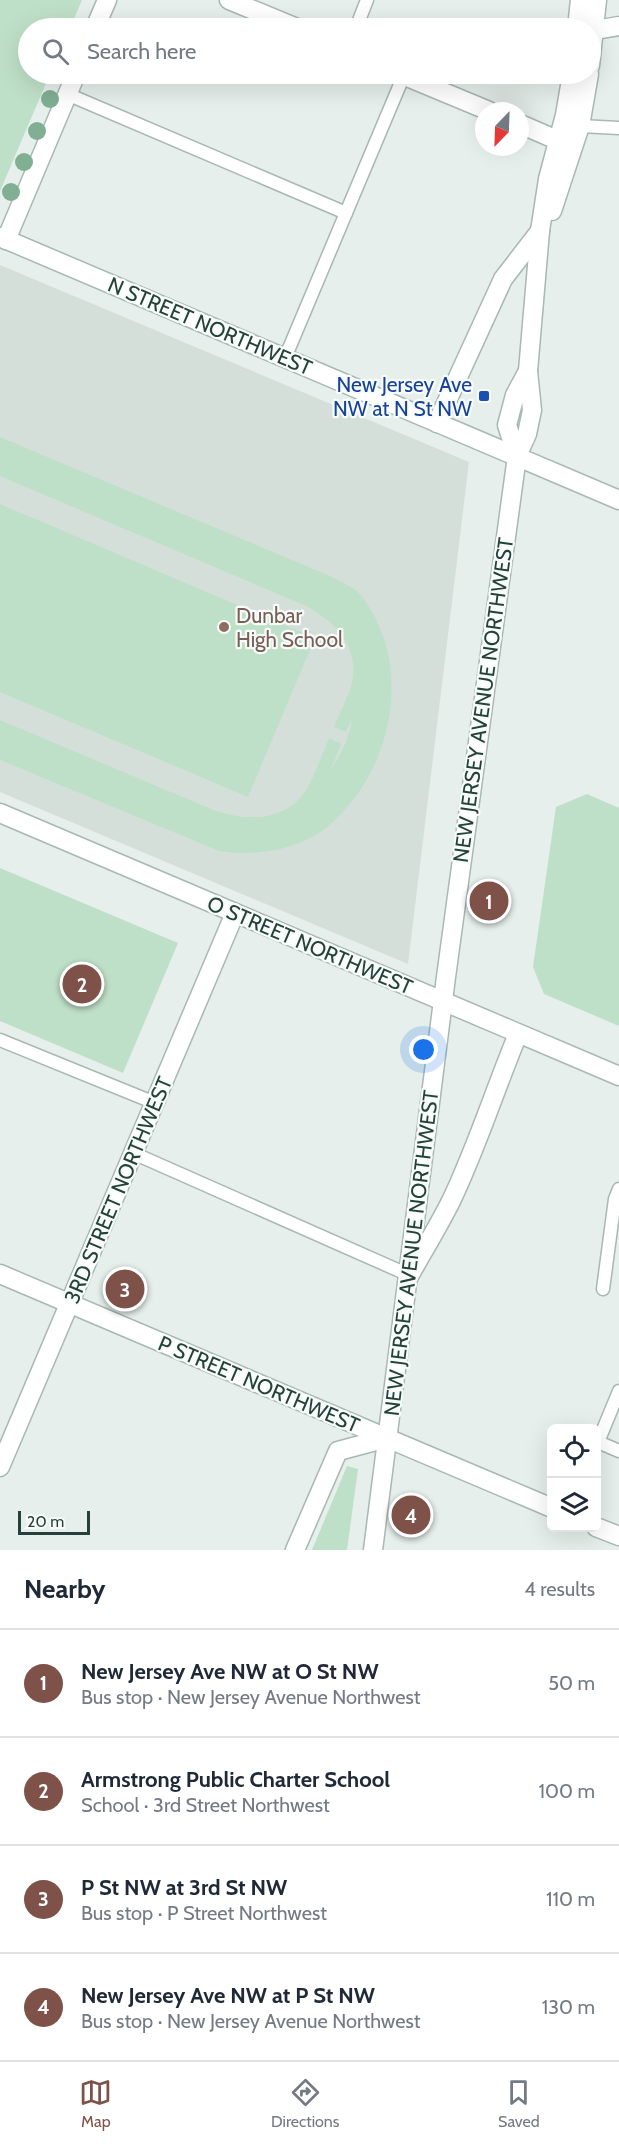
<!DOCTYPE html>
<html lang="en">
<head>
<meta charset="utf-8">
<style>
  :root { --surface:#fff; --page:#f2f2f3; --text:#1f2937; --muted:#747a83; --line:#e0e1e3; --accent:#7f5249 }
  body { margin:0; font-family:Cabin,sans-serif; background:var(--page); color:var(--text) }
  .controls { position:absolute; right:18px; bottom:18px; display:grid; overflow:hidden; border-radius:9px; box-shadow:0 6px 24px #0002 }
  .controls button { width:54px; height:54px; display:grid; place-items:center; padding:0; border:0; border-bottom:2px solid var(--line); background:var(--surface); color:var(--text); font:30px sans-serif }
  .compass { position:absolute; left:475px; top:102px; width:54px; height:54px; border-radius:50%; background:var(--surface); box-shadow:0 6px 24px #0002; rotate:203deg }
  .scale { position:absolute; left:18px; bottom:15px; width:72px; box-sizing:border-box; padding-left:6px; border:3px solid #24423a; border-top:0; font-size:16px; line-height:21px; white-space:nowrap; color:#24423a; -webkit-text-stroke:4px #f7fbf9; paint-order:stroke }
  .you { position:absolute; left:424px; top:1050px; width:21px; height:21px; margin:-15px; border:4px solid #fff; border-radius:50%; background:#1a73e8; box-shadow:0 0 0 9px #1a73e833 }
  .badge { display:grid; place-items:center; width:39px; height:39px; border-radius:50%; background:var(--accent); color:#fff; font-size:20px; font-weight:700 }
  .pin { position:absolute; translate:-50% -50%; border:3px solid #fff; box-shadow:0 2px 6px #0006 }
  .list { margin:0; padding:0; list-style:none }
  h2 { display:flex; justify-content:space-between; align-items:center; height:78px; margin:0; padding:0 24px; font-size:26px }
  h2 small { font-size:20px; font-weight:400; color:var(--muted) }
  .list li { display:grid; grid-template-columns:39px 1fr auto; gap:18px; align-items:center; box-sizing:border-box; height:108px; padding:0 24px; border-top:2px solid var(--line) }
  .list b { display:block; font-size:22px; white-space:nowrap }
  .list p { margin:0; font-size:20px; white-space:nowrap; color:var(--muted) }
  .list em { font-size:20px; font-style:normal; color:var(--muted) }
  .icon { flex:none; width:33px; height:33px; fill:none; stroke:currentColor; stroke-width:2; stroke-linecap:round; stroke-linejoin:round }
  .map { position:relative; flex:none; width:619px; height:1550px; overflow:hidden }
  .search { position:absolute; background:var(--surface); box-shadow:0 6px 24px #0002; left:18px; right:18px; top:18px; height:66px; display:flex; align-items:center; gap:15px; box-sizing:border-box; padding:0 21px; border-radius:33px; color:var(--muted); font-size:22px }
  .sheet { height:510px; background:var(--surface) }
  nav { display:flex; justify-content:space-around; align-items:center; box-sizing:border-box; height:84px; border-top:2px solid var(--line); background:var(--surface); font-size:16px; color:var(--muted) }
  nav a { display:grid; justify-items:center; gap:3px }
  nav .on { color:var(--accent) }
  .map>svg:first-child { display:block }
  .built { fill:#d4dfda }
  .green { fill:#bfe0c8 }
  .lines { fill:none; stroke-linecap:round; stroke-linejoin:round }
  .service-casing { stroke:#a8b8b2; stroke-width:15 }
  .minor-casing { stroke:#a8b8b2; stroke-width:21 }
  .tertiary-casing { stroke:#a8b8b2; stroke-width:21 }
  .service { stroke:#fff; stroke-width:12 }
  .minor { stroke:#fff; stroke-width:18 }
  .tertiary { stroke:#fff; stroke-width:18 }
  .tree { fill:#80af93 }
  .transit-dot { fill:#1a4fb4; stroke:#f7fbf9; stroke-width:2 }
  .education-dot { fill:#8d6e63; stroke:#f7fbf9; stroke-width:2 }
  .labels { text-anchor:middle; dominant-baseline:central; stroke-width:4.5; stroke-linejoin:round; paint-order:stroke }
  .street-label { font-size:21px; fill:#24423a; stroke:#f7fbf9 }
  .transit-label { font-size:21px; fill:#164399; stroke:#f7fbf9; text-anchor:end }
  .education-label { font-size:21px; fill:#785e54; stroke:#f7fbf9; text-anchor:start }
</style>
</head>
<body>
<div class="map">
<svg width="619" height="1550" viewBox="0 0 619 1550">
  <rect width="100%" height="100%" fill="#e6efeb"/>
  <!-- built -->
  <polygon class="built" points="0,265 469,462 408,964 0,792"/>
  <!-- green -->
  <g class="green">
    <polygon points="0,0 82,0 70,28 28,28 28,74 50,74 0,191"/>
    <path d="M0 437 330 576C338 580 347 584 354 589 370 602 380 626 386 645 403 708 380 780 331 824 301 850 257 857 219 851L0 760V720L216 811C250 822 290 821 309 785 317 770 322 754 329 738L341 744 331 769C341 755 350 736 352 719L346 732 334 727C340 712 348 697 352 682 360 647 334 621 306 606L0 476Z"/>
    <polygon points="0,504 315,638 248,797 0,692"/>
    <polygon points="587,794 619,808 619,1026 544,994 533,967 556,807"/>
    <polygon points="0,868 178,943 123,1073 0,1021"/>
    <polygon points="347,1466 358,1469 347,1550 312,1550"/>
  </g>
  <g class="lines">
    <defs>
      <g id="service">
        <polyline points="356,28 367,0"/>
        <polyline points="67,94 346,213"/>
        <polyline points="580,126 619,128"/>
        <polyline points="285,358 404,75"/>
        <polyline points="0,1040 155,1103"/>
        <polyline points="133,1153 409,1275"/>
        <polyline points="603,1289 615,1199 619,1189"/>
        <polyline points="619,1391 598,1442 619,1451"/>
      </g>
      <g id="minor">
        <polyline points="229,0 297,28"/>
        <polyline points="95,28 107,0"/>
        <polyline points="595,30 619,26"/>
        <polyline points="400,74 489,111"/>
        <polyline points="520,124 557,140"/>
        <polyline points="0,237 619,500"/>
        <polyline points="6,240 76,74"/>
        <polyline points="437,423 503,279 540,231"/>
        <path d="M408 1278C422 1253 438 1227 451 1201 477 1147 495 1089 518 1034"/>
        <polyline points="0,1467 235,913"/>
        <polyline points="295,1550 338,1451 387,1438"/>
      </g>
      <g id="tertiary">
        <polyline points="577,28 580,0"/>
        <polyline points="590,66 597,0"/>
        <polyline points="552,211 580,126 589,74"/>
        <polyline points="517,456 507,425 515,395 528,371"/>
        <polyline points="0,813 619,1076"/>
        <polyline points="0,1274 552,1508"/>
        <polyline points="596,1527 619,1536"/>
        <polyline points="373,1550 446,977 517,456 527,434 532,410 528,371 540,231 548,179 565,115 572,74"/>
      </g>
    </defs>
    <!-- service casing -->
    <use href="#service" class="service-casing"/>
    <!-- minor casing -->
    <use href="#minor" class="minor-casing"/>
    <!-- tertiary casing -->
    <use href="#tertiary" class="tertiary-casing"/>
    <!-- service -->
    <use href="#service" class="service"/>
    <!-- minor -->
    <use href="#minor" class="minor"/>
    <!-- tertiary -->
    <use href="#tertiary" class="tertiary"/>
  </g>
  <!-- trees -->
  <g class="tree">
    <circle cx="50" cy="99" r="9"/>
    <circle cx="37" cy="131" r="9"/>
    <circle cx="24" cy="162" r="9"/>
    <circle cx="11" cy="192" r="9"/>
  </g>
  <!-- markers -->
  <rect class="transit-dot" x="478" y="390" width="12" height="12" rx="3"/>
  <circle class="education-dot" cx="224" cy="627" r="6"/>
  <g class="labels">
    <!-- street labels -->
    <g class="street-label">
      <text transform="translate(210 326) rotate(23)">N STREET NORTHWEST</text>
      <text transform="translate(483 700) rotate(-82)">NEW JERSEY AVENUE NORTHWEST</text>
      <text transform="translate(310 945) rotate(23)">O STREET NORTHWEST</text>
      <text transform="translate(118 1190) rotate(-67)">3RD STREET NORTHWEST</text>
      <text transform="translate(411 1253) rotate(-83)">NEW JERSEY AVENUE NORTHWEST</text>
      <text transform="translate(259 1384) rotate(23)">P STREET NORTHWEST</text>
    </g>
    <!-- transit labels -->
    <g class="transit-label">
      <text x="472" y="384">New Jersey Ave<tspan x="472" dy="24">NW at N St NW</tspan></text>
    </g>
    <!-- education labels -->
    <g class="education-label">
      <text x="236" y="615">Dunbar<tspan x="236" dy="24">High School</tspan></text>
    </g>
  </g>
</svg>
<div class="controls">
<button><svg class="icon" aria-label="locate" viewBox="0 0 24 24"><circle cx="12" cy="12" r="6"/><path d="M12 2v4M12 18v4M2 12h4M18 12h4"/></svg></button>
<button><svg class="icon" aria-label="layers" viewBox="0 0 24 24"><path d="M12 4l9 5-9 5-9-5zM3 14l9 5 9-5"/></svg></button>
</div>
<svg class="compass" viewBox="-18 -18 36 36"><path d="M0-13l5 13h-10z" fill="#e53935"/><path d="M0 13l5-13h-10z" fill="#747a83"/></svg>
<div class="scale">20 m</div>
<div class="you"></div>
<div class="pin badge" style="left:489px;top:901px">1</div>
<div class="pin badge" style="left:82px;top:984px">2</div>
<div class="pin badge" style="left:125px;top:1289px">3</div>
<div class="pin badge" style="left:411px;top:1515px">4</div>
<div class="search"><svg class="icon" aria-label="search" viewBox="0 0 24 24"><circle cx="10" cy="10" r="6"/><path d="M15 15l6 6"/></svg>Search here</div>
</div>
<section class="sheet">
<h2>Nearby<small>4 results</small></h2>
<ul class="list">
<li><span class="badge">1</span><div><b>New Jersey Ave NW at O St NW</b><p>Bus stop · New Jersey Avenue Northwest</p></div><em>50 m</em></li>
<li><span class="badge">2</span><div><b>Armstrong Public Charter School</b><p>School · 3rd Street Northwest</p></div><em>100 m</em></li>
<li><span class="badge">3</span><div><b>P St NW at 3rd St NW</b><p>Bus stop · P Street Northwest</p></div><em>110 m</em></li>
<li><span class="badge">4</span><div><b>New Jersey Ave NW at P St NW</b><p>Bus stop · New Jersey Avenue Northwest</p></div><em>130 m</em></li>
</ul>
</section>
<nav>
<a class="on"><svg class="icon" aria-label="map" viewBox="0 0 24 24"><path d="M3 6l6-2 6 2 6-2v14l-6 2-6-2-6 2zM9 4v14M15 6v14"/></svg>Map</a>
<a><svg class="icon" aria-label="directions" viewBox="0 0 24 24"><path d="M12 3l9 9-9 9-9-9zM9 14v-3h6M13 9l2 2-2 2"/></svg>Directions</a>
<a><svg class="icon" aria-label="saved" viewBox="0 0 24 24"><path d="M7 4h10v16l-5-4-5 4z"/></svg>Saved</a>
</nav>
</body>
</html>
